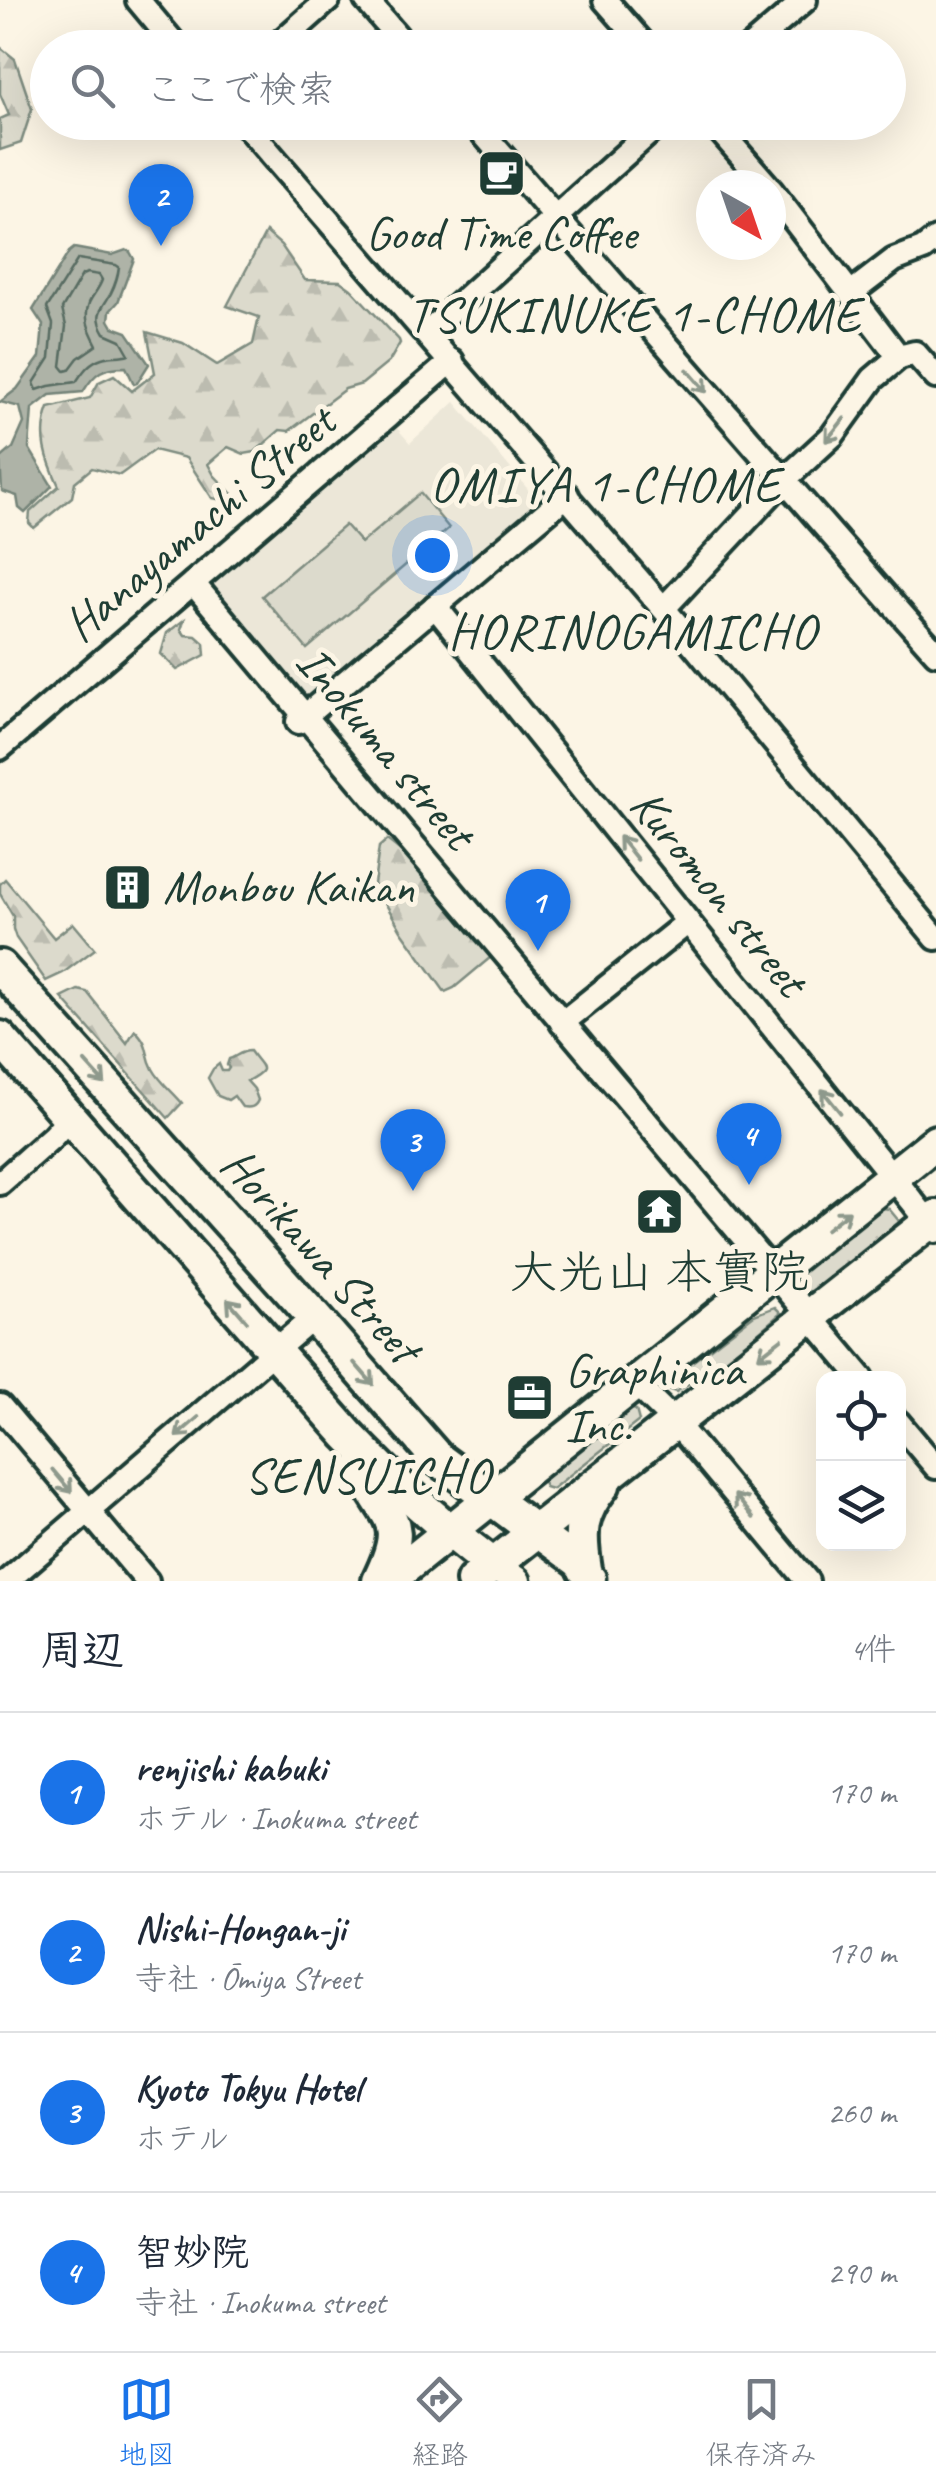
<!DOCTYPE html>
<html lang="ja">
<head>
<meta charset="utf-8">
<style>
  :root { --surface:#fff; --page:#f6f6f7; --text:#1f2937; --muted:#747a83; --line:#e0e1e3; --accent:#1a73e8 }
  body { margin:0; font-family:Caveat,"Klee One",sans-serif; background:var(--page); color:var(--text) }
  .controls { position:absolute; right:30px; bottom:30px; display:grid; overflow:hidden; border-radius:20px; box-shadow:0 10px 40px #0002 }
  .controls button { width:90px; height:90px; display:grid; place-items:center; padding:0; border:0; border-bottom:2px solid var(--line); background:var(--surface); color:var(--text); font:50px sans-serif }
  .compass { position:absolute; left:696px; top:170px; width:90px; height:90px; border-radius:50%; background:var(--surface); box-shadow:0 10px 40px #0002; rotate:140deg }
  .you { position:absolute; left:432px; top:555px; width:35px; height:35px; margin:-25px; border:8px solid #fff; border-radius:50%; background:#1a73e8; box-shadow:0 0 0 15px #1a73e833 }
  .badge { display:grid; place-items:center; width:65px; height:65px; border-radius:50%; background:var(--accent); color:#fff; font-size:32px; font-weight:700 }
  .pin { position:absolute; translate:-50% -82px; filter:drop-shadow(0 2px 5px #0008) }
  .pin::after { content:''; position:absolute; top:52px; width:35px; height:30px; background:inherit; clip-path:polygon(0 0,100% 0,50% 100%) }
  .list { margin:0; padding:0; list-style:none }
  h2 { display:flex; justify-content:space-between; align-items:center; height:130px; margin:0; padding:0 40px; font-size:42px }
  h2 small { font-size:32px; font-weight:400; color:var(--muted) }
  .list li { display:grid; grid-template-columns:65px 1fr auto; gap:30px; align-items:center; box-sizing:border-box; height:160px; padding:0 40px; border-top:2px solid var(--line) }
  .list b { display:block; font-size:38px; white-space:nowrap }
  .list p { margin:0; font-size:32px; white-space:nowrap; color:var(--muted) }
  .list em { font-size:32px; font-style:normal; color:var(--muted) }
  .icon { flex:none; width:55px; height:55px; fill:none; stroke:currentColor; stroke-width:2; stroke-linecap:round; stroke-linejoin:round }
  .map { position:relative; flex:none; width:936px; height:1581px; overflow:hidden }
  .search { position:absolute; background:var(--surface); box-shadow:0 10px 40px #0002; left:30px; right:30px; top:30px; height:110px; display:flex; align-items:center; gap:25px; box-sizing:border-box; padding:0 35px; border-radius:55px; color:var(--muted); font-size:38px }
  .sheet { height:770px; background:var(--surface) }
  nav { display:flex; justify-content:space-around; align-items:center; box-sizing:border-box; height:140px; border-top:2px solid var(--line); background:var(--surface); font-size:28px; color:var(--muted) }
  nav a { display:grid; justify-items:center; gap:5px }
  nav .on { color:var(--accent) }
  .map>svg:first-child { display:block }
  .built { fill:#ece7d8 }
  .grass { fill:url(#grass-tufts); stroke:#7e8c80; stroke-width:2.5 }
  .forest { fill:url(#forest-firs); stroke:#7e8c80; stroke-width:2.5 }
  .pitch { fill:#dcdacc; stroke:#7e8c80; stroke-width:2.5 }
  .water { fill:#aeb3a7; stroke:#758479; stroke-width:2.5 }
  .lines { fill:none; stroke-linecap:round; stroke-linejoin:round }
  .shore { stroke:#586c62; stroke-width:2.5 }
  .minor-casing { stroke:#1f3d34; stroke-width:30 }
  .major-casing { stroke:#1f3d34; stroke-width:35 }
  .highway-casing { stroke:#1f3d34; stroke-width:40 }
  .minor { stroke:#fcf5e5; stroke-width:22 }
  .major { stroke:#fcf5e5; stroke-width:28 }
  .highway { stroke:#fcf5e5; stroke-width:32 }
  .oneway { stroke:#8e998c }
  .labels { text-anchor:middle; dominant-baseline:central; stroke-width:10; stroke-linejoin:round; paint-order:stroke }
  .poi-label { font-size:48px; fill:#1f3d34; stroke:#fcf5e5 }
  .street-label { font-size:48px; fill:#1f3d34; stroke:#fcf5e5 }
  .neighbourhood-label { font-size:50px; letter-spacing:2.5px; fill:#1f3d34; stroke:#fcf5e5 }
</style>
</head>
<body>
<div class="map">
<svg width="936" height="1581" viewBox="0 0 936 1581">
  <defs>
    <pattern id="grass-tufts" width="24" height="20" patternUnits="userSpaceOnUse" patternTransform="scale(2.5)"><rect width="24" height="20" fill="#dcdacc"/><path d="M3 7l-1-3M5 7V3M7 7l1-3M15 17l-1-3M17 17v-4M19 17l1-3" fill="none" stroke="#bcbcb0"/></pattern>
    <pattern id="forest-firs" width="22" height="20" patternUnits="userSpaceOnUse" patternTransform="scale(2.5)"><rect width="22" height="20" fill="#dcdacc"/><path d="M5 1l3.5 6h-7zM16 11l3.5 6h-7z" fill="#bcbcb0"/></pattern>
  </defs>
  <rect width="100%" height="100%" fill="#fcf5e5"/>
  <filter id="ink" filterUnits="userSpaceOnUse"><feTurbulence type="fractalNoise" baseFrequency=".01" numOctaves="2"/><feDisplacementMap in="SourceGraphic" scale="20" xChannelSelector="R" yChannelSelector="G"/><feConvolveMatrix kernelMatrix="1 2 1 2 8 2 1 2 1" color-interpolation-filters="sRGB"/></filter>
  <g filter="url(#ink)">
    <!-- built -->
    <polygon class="built" points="455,402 541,505 304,705 205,587 395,426 410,443"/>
    <!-- grass -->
    <g class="grass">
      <polygon points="883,1208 889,1209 899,1221 897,1226 816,1288 806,1294 798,1290 792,1275"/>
      <polygon points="775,1307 781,1313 731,1356 676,1392 670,1390 667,1381 754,1315"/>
      <polygon points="627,1407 636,1410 639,1421 552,1489 545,1487 542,1478"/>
    </g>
    <!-- forest -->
    <g class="forest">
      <polygon points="0,47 15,59 32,109 21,143 0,150 0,119 9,115 0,94"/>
      <path d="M266 232 281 245 305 280 340 281 351 289 399 340 400 343 389 362 362 384 345 389 289 431 280 430 255 452 244 454 228 447 208 464 214 475 233 495 232 502 212 498 186 458 154 450 120 475 92 468 75 482 72 497 34 528 29 523 30 512 59 486C47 460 38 436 49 408L90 398 99 382 114 375 132 391 155 373 147 332 183 343 217 365 253 344 259 317 227 306Z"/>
      <polygon points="184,620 181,629 185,635 196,636 204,643 205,655 177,670 161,654 167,633"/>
      <polygon points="387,840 402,852 491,957 454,988 445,992 401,930 374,884 379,847"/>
      <polygon points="5,879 54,938 73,923 95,949 63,973 46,981 16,938 13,929 13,916 0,894 0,884"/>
      <path d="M78 990 87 992 127 1043 135 1030C151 1046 144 1052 153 1069 160 1082 173 1092 182 1103L168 1118 62 998Z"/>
      <path d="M250 1051C262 1069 271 1068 247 1081L254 1089 258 1100C255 1108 250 1108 242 1107L234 1096 228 1100 218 1096 208 1078 213 1069 219 1064 222 1071H227L229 1068 227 1065 229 1059C236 1057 241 1051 250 1051Z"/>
    </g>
    <!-- pitch -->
    <polygon class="pitch" points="420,493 449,528 307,649 262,596 345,525 361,543"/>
    <!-- water -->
    <path class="water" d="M74 248 112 255 126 250 130 252 134 259 118 302 110 311 109 320 113 327 127 332 149 364 137 383 134 384 126 367C103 367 95 372 83 392L50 395 32 409 29 448 52 486 25 513 19 508 17 496 2 491 0 459 13 448 24 423 20 407 0 402 17 389 40 357 43 325 33 310 69 252Z"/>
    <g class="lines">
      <!-- shore -->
      <g class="shore">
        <path d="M78 259 116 265 119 267C118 276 115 285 111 293 102 310 93 313 105 333L121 340 129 354C120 357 112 355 102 358 89 362 83 372 76 382L49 386 37 390 34 383 50 358 53 324 47 308Z"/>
        <path d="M87 273 99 275 102 280C99 289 93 294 89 303 83 319 90 331 97 345L78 358 69 370 65 371 61 366 66 326 62 309 82 275Z"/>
      </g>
      <defs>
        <g id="minor">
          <polyline points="138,0 178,48"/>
          <polyline points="366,0 407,48"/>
          <polyline points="605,0 647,48"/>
          <polyline points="274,48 328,0"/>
          <polyline points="749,48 805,0"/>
          <polyline points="243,122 674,621 936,938"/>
          <path d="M473 122C627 299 780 477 936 653"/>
          <polyline points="712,122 767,185"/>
          <polyline points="771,190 899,357"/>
          <polyline points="851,293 894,260 923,249 936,239"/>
          <polyline points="427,333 661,122"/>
          <polyline points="193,583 862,1378"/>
          <polyline points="435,606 936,1231"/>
          <polyline points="664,608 783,481 832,436 873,379 899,357 915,353 936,377"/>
          <polyline points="298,722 567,495"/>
          <polyline points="0,748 452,361"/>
          <polyline points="562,1023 688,922"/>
          <polyline points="0,1183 53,1136 69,1118"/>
          <polyline points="635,1383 675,1422 807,1581"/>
          <polyline points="0,1406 147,1581"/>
          <polyline points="898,1422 936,1467"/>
          <polyline points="7,1581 314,1317"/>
        </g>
        <g id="major">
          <polyline points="535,1531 577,1562 591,1578"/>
          <polyline points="493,1565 516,1581"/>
        </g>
        <g id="highway">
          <polyline points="0,967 314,1317 437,1458 535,1531"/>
          <path d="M0 1038 348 1435C395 1484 438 1524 493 1565"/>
          <path d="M361 1467C385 1523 411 1515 379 1581"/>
          <path d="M585 1570C579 1533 579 1515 603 1485"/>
          <polyline points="388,1581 936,1142"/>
          <polyline points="473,1581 936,1217"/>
        </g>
      </defs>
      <!-- minor casing -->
      <use href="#minor" class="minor-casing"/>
      <!-- major casing -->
      <use href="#major" class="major-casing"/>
      <!-- highway casing -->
      <use href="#highway" class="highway-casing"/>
      <!-- minor -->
      <use href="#minor" class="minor"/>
      <!-- major -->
      <use href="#major" class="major"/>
      <!-- highway -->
      <use href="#highway" class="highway"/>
    </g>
    <!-- one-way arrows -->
    <defs><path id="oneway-shaft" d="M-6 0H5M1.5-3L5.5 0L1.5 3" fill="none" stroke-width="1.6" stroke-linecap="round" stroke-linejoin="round" transform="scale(2.5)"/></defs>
    <g class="oneway">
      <use href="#oneway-shaft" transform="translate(697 381) rotate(49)"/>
      <use href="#oneway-shaft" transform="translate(835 430) rotate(129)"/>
      <use href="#oneway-shaft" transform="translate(628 848) rotate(-129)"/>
      <use href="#oneway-shaft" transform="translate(95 1073) rotate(48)"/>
      <use href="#oneway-shaft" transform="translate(831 1101) rotate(-129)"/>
      <use href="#oneway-shaft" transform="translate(838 1220) rotate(-38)"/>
      <use href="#oneway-shaft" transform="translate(237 1310) rotate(-131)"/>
      <use href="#oneway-shaft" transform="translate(770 1348) rotate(142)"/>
      <use href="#oneway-shaft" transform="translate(364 1374) rotate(49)"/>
      <use href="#oneway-shaft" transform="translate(187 1427) rotate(139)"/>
      <use href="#oneway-shaft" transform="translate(62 1481) rotate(50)"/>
      <use href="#oneway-shaft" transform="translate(744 1506) rotate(-129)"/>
    </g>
  </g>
  <!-- icons -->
  <defs>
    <symbol id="cafe-square" viewBox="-11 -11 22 22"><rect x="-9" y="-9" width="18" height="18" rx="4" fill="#1f3d34" stroke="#fcf5e5"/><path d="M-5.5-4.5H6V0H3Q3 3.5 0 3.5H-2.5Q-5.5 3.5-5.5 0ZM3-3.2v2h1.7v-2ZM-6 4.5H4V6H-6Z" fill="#fff"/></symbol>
    <symbol id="building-square" viewBox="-11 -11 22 22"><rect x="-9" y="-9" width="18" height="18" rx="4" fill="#1f3d34" stroke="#fcf5e5"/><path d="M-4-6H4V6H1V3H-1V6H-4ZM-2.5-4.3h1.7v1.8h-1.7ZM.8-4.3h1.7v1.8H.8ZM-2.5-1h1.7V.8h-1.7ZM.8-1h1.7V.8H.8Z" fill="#fff"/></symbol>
    <symbol id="temple-square" viewBox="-11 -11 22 22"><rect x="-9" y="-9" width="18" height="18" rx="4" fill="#1f3d34" stroke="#fcf5e5"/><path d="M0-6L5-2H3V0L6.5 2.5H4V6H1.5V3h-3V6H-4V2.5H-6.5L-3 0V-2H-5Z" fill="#fff"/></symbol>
    <symbol id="office-square" viewBox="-11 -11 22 22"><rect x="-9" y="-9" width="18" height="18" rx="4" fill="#1f3d34" stroke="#fcf5e5"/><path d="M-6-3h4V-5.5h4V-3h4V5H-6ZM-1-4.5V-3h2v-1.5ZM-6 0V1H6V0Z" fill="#fff"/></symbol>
  </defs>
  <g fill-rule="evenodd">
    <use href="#cafe-square" x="474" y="146" width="55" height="55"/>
    <use href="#building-square" x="100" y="860" width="55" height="55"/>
    <use href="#temple-square" x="632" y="1184" width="55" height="55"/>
    <use href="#office-square" x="502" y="1370" width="55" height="55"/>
  </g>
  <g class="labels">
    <!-- poi labels -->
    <g class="poi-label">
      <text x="501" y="233">Good Time Coffee</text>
      <text x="163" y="887" text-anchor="start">Monbou Kaikan</text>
      <text x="659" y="1272">大光山 本實院</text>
      <text x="565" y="1370" text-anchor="start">Graphinica<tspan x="565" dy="55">Inc.</tspan></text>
    </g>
    <!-- street labels -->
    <g class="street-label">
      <text transform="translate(199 523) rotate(-40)">Hanayamachi Street</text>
      <text transform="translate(386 747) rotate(50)">Inokuma street</text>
      <text transform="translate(719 892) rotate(51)">Kuromon street</text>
      <text transform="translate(321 1255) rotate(48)">Horikawa Street</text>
    </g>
    <!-- neighbourhood labels -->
    <g class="neighbourhood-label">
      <text x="635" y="314">TSUKINUKE 1-CHOME</text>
      <text x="606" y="484">OMIYA 1-CHOME</text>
      <text x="633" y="631">HORINOGAMICHO</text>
      <text x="368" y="1475">SENSUICHO</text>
    </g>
  </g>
</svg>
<div class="controls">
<button><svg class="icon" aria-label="locate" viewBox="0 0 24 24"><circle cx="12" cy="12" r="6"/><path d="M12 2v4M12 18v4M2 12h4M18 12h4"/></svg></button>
<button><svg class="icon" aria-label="layers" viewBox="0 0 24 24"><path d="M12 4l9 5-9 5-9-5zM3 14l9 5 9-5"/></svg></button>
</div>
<svg class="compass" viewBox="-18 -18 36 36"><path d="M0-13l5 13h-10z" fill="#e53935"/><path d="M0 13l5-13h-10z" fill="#747a83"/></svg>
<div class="you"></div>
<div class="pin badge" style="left:538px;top:951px">1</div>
<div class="pin badge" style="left:161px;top:246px">2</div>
<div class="pin badge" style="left:413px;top:1191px">3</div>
<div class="pin badge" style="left:749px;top:1185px">4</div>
<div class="search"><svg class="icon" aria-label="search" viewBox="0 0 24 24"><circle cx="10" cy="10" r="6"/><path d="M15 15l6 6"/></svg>ここで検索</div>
</div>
<section class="sheet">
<h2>周辺<small>4件</small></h2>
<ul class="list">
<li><span class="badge">1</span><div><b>renjishi kabuki</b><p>ホテル · Inokuma street</p></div><em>170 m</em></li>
<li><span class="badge">2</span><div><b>Nishi-Hongan-ji</b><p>寺社 · Ōmiya Street</p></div><em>170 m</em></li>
<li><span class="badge">3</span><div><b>Kyoto Tokyu Hotel</b><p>ホテル</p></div><em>260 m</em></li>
<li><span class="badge">4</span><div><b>智妙院</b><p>寺社 · Inokuma street</p></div><em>290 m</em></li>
</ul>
</section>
<nav>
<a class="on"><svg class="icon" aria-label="map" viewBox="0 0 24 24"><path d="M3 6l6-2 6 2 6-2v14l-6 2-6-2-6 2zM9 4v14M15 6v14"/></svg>地図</a>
<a><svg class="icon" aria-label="directions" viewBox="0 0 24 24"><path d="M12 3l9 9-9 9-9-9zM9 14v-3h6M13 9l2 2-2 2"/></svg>経路</a>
<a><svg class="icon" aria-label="saved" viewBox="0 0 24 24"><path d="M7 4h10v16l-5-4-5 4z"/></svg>保存済み</a>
</nav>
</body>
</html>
